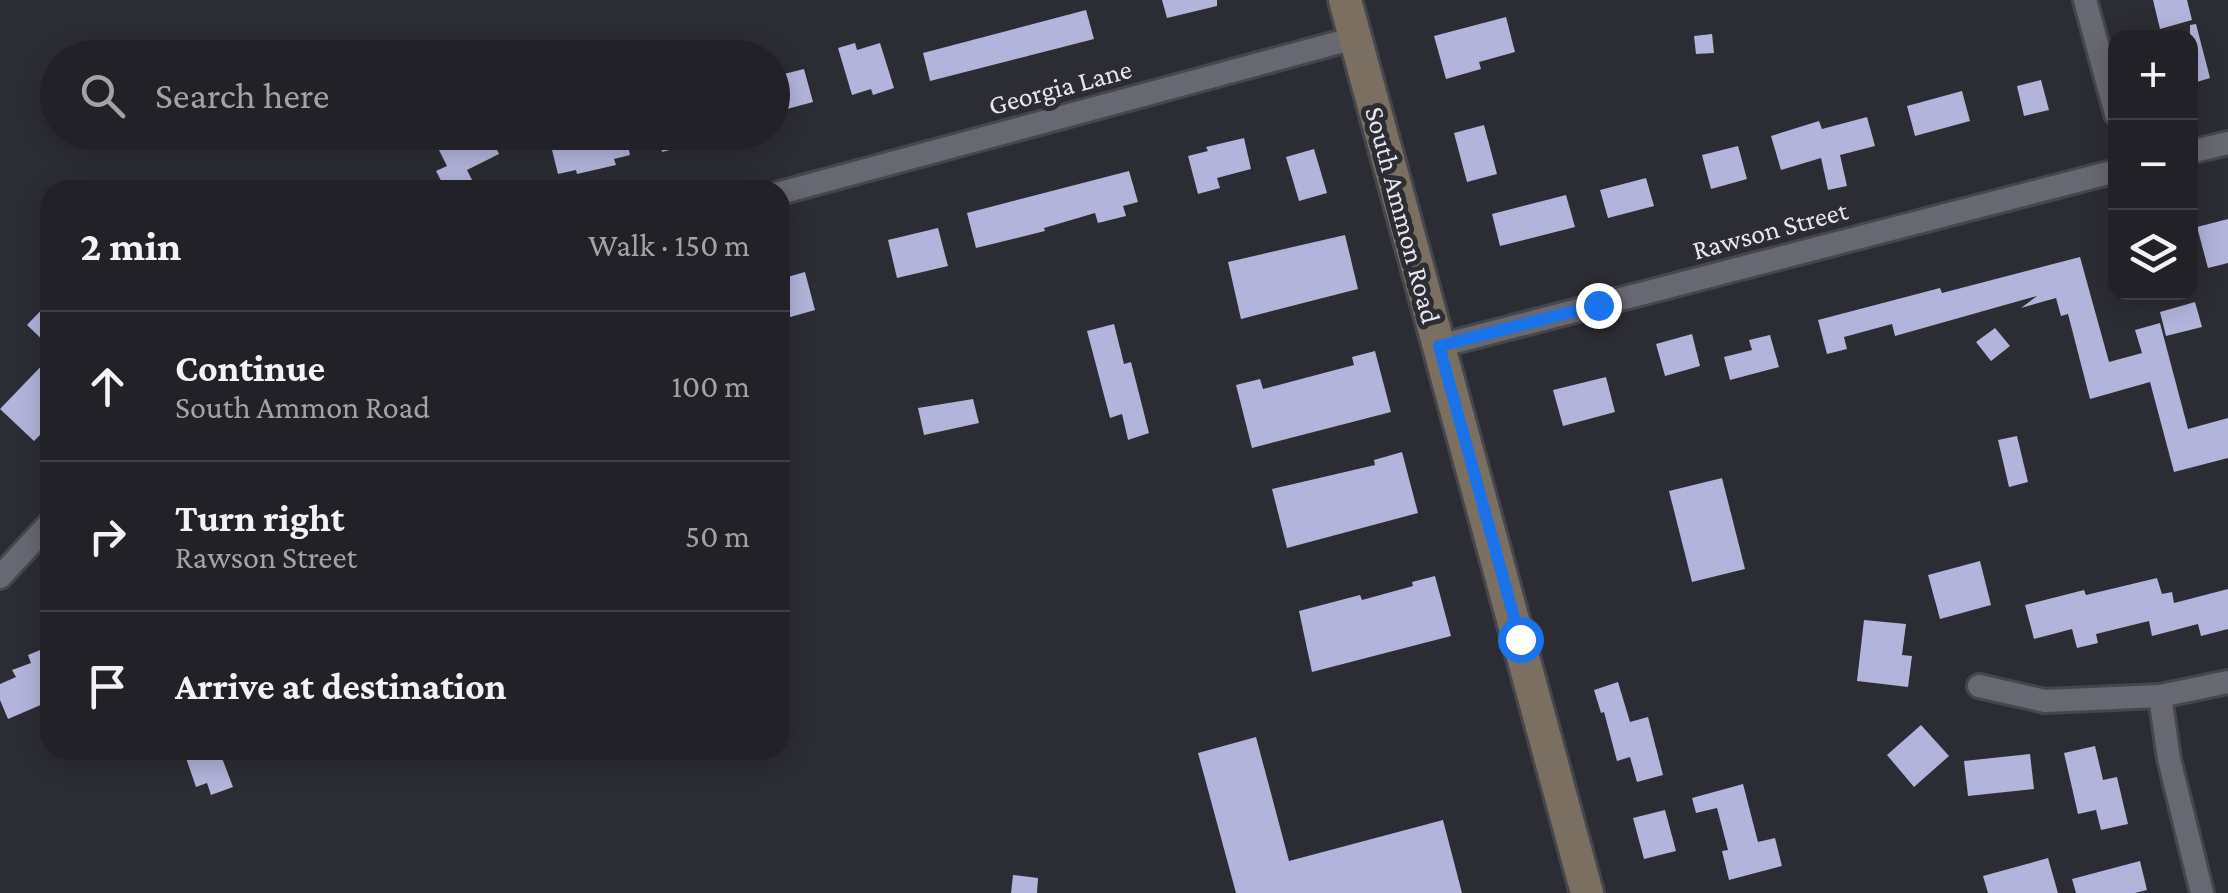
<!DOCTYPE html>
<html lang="en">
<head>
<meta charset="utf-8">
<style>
  :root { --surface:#212127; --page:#2d2e33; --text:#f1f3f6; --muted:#a2a3a7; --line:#3e3e44 }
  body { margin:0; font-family:"Crimson Pro",serif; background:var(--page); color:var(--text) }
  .controls { position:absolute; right:30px; top:30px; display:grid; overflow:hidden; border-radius:20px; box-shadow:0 5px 25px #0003 }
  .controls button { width:90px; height:90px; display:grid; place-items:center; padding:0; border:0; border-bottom:2px solid var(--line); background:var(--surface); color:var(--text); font:50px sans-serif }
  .stop { position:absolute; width:30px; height:30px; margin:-22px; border:8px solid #1a73e8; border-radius:50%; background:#fff }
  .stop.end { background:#1a73e8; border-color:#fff; box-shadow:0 2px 10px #0008 }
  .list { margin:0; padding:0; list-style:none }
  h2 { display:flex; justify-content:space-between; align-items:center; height:130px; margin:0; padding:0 40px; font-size:42px }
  h2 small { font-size:32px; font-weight:400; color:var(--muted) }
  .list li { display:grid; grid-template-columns:65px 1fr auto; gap:30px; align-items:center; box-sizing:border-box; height:150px; padding:0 40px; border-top:2px solid var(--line) }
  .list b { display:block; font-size:38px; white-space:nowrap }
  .list p { margin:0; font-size:32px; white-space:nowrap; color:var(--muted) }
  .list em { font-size:32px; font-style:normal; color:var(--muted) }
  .icon { flex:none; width:55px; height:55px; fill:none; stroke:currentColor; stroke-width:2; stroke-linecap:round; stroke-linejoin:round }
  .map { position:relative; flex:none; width:2228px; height:893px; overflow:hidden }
  .search { position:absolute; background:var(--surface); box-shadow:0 5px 25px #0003; left:40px; top:40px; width:750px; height:110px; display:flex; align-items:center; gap:25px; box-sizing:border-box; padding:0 35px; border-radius:55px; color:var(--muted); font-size:38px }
  .panel { position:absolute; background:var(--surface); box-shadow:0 5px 25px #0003; left:40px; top:180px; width:750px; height:580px; border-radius:30px }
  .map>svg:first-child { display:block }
  .building { fill:#b2b4db }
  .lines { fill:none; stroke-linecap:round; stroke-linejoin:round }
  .minor-casing { stroke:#46474d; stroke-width:28 }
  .secondary-casing { stroke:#46474d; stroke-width:38 }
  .minor { stroke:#676871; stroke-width:22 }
  .secondary { stroke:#7b6f61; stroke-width:32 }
  .route { stroke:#1a73e8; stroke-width:12 }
  .labels { text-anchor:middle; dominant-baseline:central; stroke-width:10; stroke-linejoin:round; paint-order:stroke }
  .street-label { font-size:28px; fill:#e6e6eb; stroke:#2c2c34 }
</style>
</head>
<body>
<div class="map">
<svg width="2228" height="893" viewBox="0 0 2228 893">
  <rect width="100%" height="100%" fill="#2c2c34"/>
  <!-- building -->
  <g class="building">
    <polygon points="1162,0 1217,0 1217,6 1167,18"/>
    <polygon points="2153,0 2187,0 2192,20 2160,29"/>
    <polygon points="1086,10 1094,39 930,81 923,53"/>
    <polygon points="1506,17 1515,52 1479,62 1481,69 1446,79 1434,36"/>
    <polygon points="2196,24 2210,78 2190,84 2190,25"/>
    <polygon points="1712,34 1714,53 1696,54 1694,36"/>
    <polygon points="855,43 857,50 880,43 894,88 873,95 871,89 852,95 838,48"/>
    <polygon points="804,69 813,102 772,113 772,77"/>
    <polygon points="2041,80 2049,110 2024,116 2017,86"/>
    <polygon points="1962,91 1970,121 1915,136 1907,106"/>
    <polygon points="1867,117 1875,146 1840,155 1847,186 1828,190 1821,158 1781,170 1771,136 1819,121 1822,129"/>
    <polygon points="1484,125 1497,174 1467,182 1454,133"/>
    <polygon points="455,132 489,132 499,154 467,170 477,190 446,190 436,171 447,166 435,142"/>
    <polygon points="606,132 625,132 630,155 614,159 616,165 577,174 576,170 558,174 551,146"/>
    <polygon points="658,132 715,132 716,138 662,152"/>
    <polygon points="1244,138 1251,169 1217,178 1220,188 1198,194 1188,156 1208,151 1206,147"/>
    <polygon points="1738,146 1747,179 1711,189 1702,155"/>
    <polygon points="1314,149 1327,193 1299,201 1286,157"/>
    <polygon points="1129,171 1138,202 1123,206 1126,216 1098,223 1095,213 1044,228 1045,231 976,248 967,213"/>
    <polygon points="1646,178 1654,206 1608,218 1600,190"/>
    <polygon points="1566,195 1575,227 1500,246 1492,214"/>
    <polygon points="2228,219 2228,263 2208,268 2197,227"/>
    <polygon points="938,228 948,266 897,278 888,240"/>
    <polygon points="1345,235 1358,289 1241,319 1228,262"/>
    <polygon points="2080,257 2109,362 2142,353 2135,330 2160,323 2188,429 2228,418 2228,458 2174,472 2150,382 2090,399 2068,314 2061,316 2056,298 2021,308 2037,296 1895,336 1892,324 1844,337 1847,349 1827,354 1818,320 1940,288 1942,293"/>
    <polygon points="805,272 815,310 780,320 780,279"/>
    <polygon points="50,301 50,347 27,325"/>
    <polygon points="2195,302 2202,327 2166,336 2160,312"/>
    <polygon points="1114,324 1124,364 1131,362 1149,433 1128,440 1122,414 1110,418 1087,331"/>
    <polygon points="1995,328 2010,346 1991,361 1976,342"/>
    <polygon points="1692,334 1700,366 1665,376 1656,344"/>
    <polygon points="1770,335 1779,367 1730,380 1724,357 1752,350 1749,340"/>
    <polygon points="1375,351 1391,412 1252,448 1236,385 1260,379 1263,389 1354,365 1352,357"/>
    <polygon points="50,357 50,425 34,441 0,409"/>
    <polygon points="1606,377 1615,412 1563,426 1553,390"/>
    <polygon points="973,399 979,423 924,435 918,408"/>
    <polygon points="2017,436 2028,482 2009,487 1998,440"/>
    <polygon points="1402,452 1418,513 1287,548 1272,489 1375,465 1374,460"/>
    <polygon points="1722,478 1745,569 1692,582 1669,491"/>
    <polygon points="1980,561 1991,605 1940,619 1928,575"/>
    <polygon points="1435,576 1451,636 1312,672 1299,611 1360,595 1362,600 1413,586 1412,582"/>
    <polygon points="2157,578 2162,594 2172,592 2174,603 2228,589 2228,629 2201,636 2198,624 2152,636 2149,621 2096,634 2098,643 2077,648 2072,629 2034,639 2025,605 2084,590 2086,595"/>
    <polygon points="1864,620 1906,624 1902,655 1912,656 1908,687 1857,681"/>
    <polygon points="50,646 50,701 8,719 0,700 0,684 16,677 12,670 31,663 28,655"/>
    <polygon points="1618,682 1630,722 1648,717 1663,775 1637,782 1630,757 1617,761 1604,712 1601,713 1594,690"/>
    <polygon points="1921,725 1949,756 1914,787 1887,755"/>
    <polygon points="1256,737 1289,861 1443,820 1462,893 1236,893 1198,753"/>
    <polygon points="2095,746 2103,780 2117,777 2128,824 2101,830 2096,810 2078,814 2064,753"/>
    <polygon points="209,750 219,750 233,787 211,795 207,783 196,787 186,758"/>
    <polygon points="2030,754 2034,789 1968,796 1964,761"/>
    <polygon points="1743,784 1758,842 1775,838 1782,866 1729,880 1722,851 1728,850 1717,808 1696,813 1692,798"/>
    <polygon points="1665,810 1676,851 1644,859 1633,818"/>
    <polygon points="2048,858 2058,893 1988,893 1983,876"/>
    <polygon points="2140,861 2147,890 2135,893 2076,893 2072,879"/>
    <polygon points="1013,875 1038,878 1037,893 1011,893"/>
  </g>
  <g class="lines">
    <defs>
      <g id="minor">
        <polyline points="2085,0 2116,114"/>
        <polyline points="2190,152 2228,143"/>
        <polyline points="780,193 1355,38"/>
        <polyline points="1439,346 2116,171"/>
        <polyline points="0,577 50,523"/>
        <polyline points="1979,686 2045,701 2160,696 2228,682"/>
        <polyline points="2160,696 2169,759 2202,893"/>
      </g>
      <polyline id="secondary" points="1345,0 1587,893"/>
    </defs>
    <!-- minor casing -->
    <use href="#minor" class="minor-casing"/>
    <!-- secondary casing -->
    <use href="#secondary" class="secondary-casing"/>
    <!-- minor -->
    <use href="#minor" class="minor"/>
    <!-- secondary -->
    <use href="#secondary" class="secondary"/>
  </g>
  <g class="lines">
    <!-- route -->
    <polyline class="route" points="1520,639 1439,346 1598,305"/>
  </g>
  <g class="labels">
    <!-- street labels -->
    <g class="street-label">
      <text transform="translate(1060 87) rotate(-15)">Georgia Lane</text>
      <text transform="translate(1403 215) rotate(75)">South Ammon Road</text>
      <text transform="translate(1770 230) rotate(-15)">Rawson Street</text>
    </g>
  </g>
</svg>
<div class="controls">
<button>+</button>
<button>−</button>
<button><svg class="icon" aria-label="layers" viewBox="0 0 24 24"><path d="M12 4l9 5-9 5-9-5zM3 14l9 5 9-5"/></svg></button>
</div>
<div class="stop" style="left:1520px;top:639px"></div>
<div class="stop end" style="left:1598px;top:305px"></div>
<div class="search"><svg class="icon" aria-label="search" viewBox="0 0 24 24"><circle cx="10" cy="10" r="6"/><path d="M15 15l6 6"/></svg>Search here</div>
<section class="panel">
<h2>2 min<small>Walk · 150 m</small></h2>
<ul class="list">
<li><svg class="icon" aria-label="ahead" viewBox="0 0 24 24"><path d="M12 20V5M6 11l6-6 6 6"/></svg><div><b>Continue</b><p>South Ammon Road</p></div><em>100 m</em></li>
<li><svg class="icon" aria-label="right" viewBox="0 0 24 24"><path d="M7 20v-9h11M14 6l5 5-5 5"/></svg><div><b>Turn right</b><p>Rawson Street</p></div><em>50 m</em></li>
<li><svg class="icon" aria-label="arrive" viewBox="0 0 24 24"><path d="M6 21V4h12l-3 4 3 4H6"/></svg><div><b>Arrive at destination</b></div></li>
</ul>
</section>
</div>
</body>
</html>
